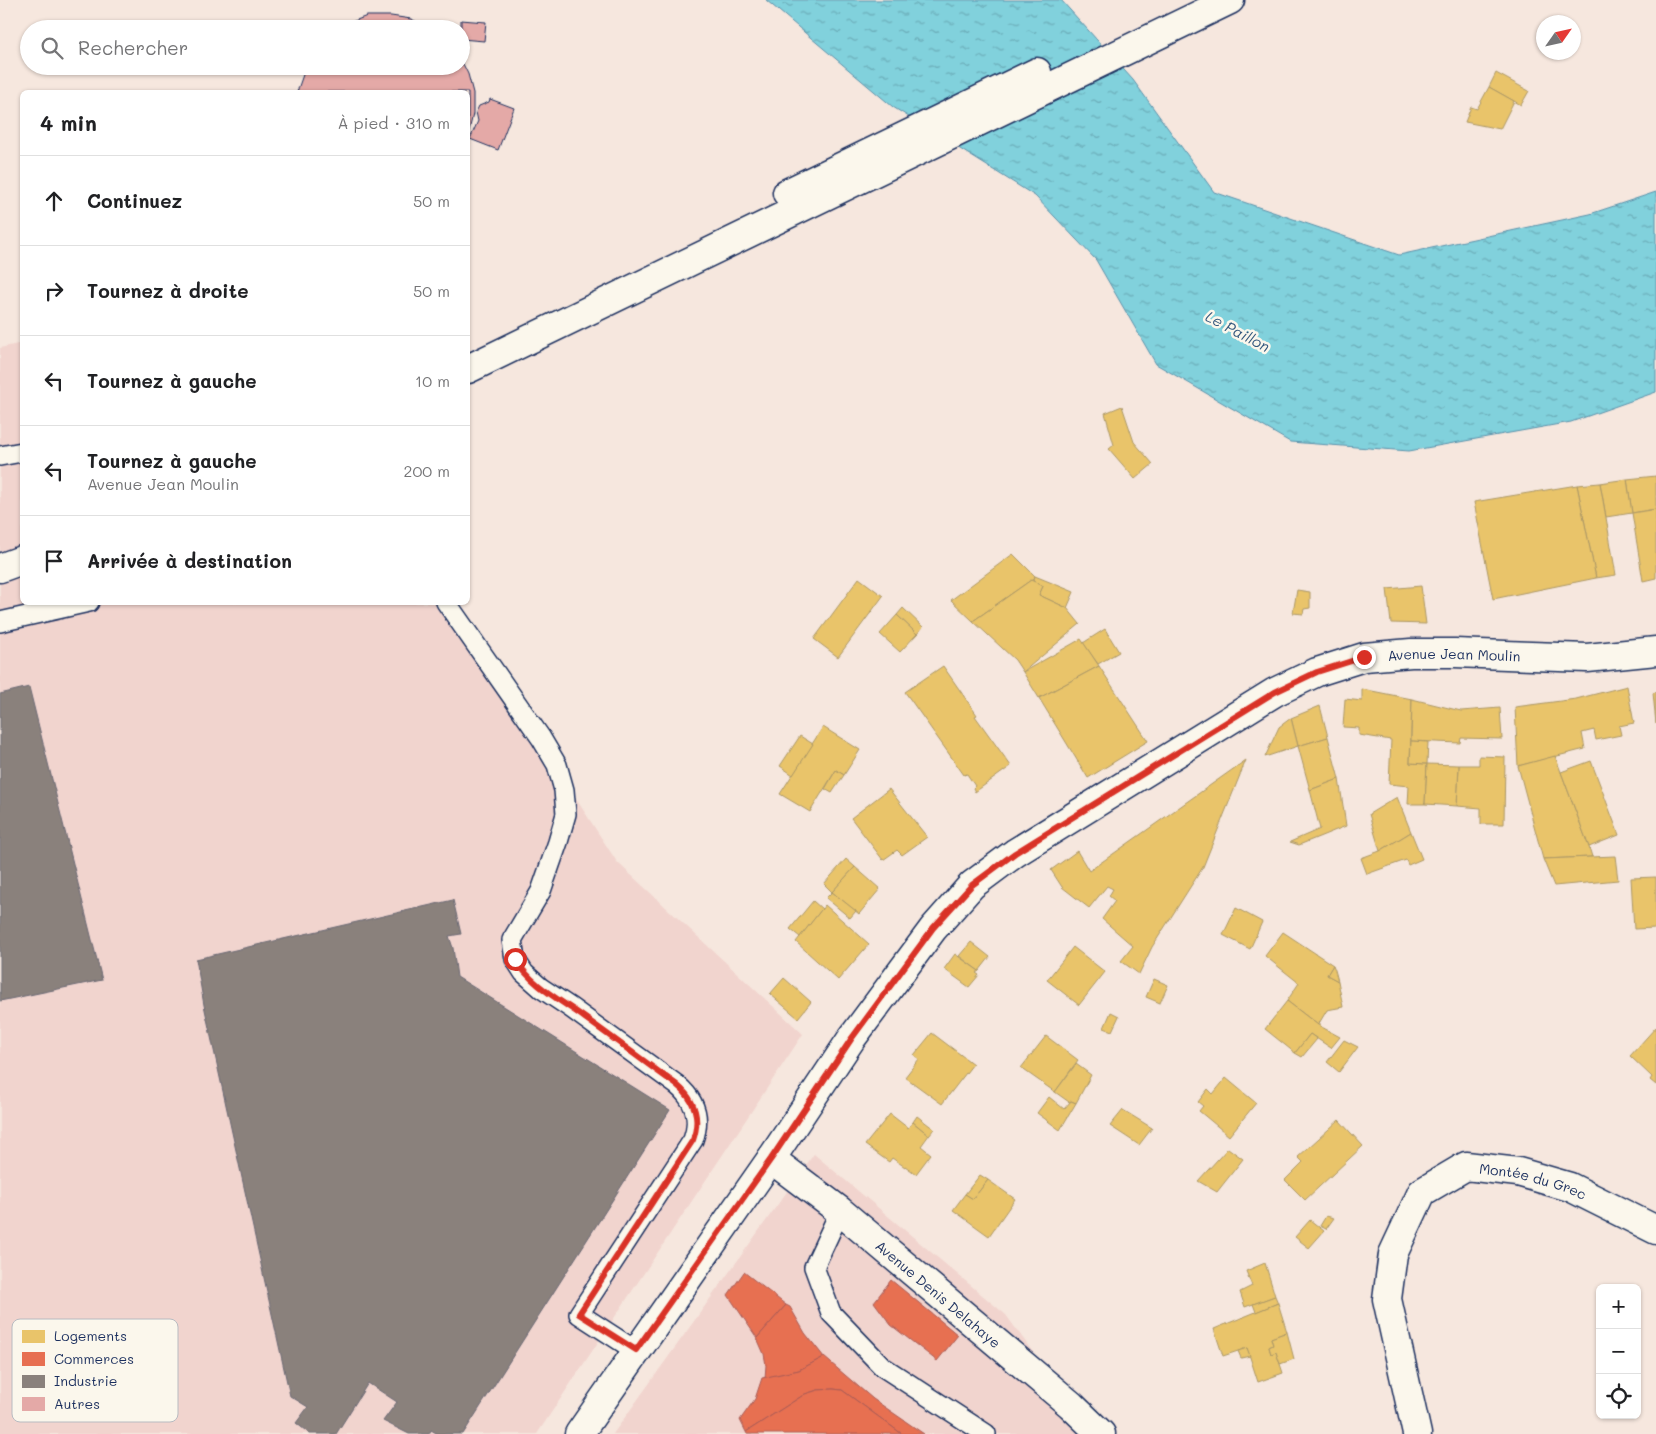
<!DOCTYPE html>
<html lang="fr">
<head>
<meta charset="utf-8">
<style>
  :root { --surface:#fff; --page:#f6f6f6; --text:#202124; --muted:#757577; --line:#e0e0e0 }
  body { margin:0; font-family:Mali,sans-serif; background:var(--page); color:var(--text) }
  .controls { position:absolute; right:15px; bottom:15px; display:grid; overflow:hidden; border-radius:8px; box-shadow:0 1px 4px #0004 }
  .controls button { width:45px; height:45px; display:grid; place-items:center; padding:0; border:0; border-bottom:1px solid var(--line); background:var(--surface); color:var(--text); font:25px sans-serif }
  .compass { position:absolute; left:1536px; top:15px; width:45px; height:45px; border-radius:50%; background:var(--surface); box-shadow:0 1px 4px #0004; rotate:56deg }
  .stop { position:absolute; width:15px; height:15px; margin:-11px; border:4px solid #d93025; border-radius:50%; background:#fff }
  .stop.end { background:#d93025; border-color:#fff; box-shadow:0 1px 5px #0008 }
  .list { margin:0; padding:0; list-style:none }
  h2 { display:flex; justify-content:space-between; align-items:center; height:65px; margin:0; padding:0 20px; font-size:21px }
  h2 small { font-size:16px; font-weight:400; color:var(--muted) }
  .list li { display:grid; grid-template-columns:32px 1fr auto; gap:15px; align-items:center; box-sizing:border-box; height:90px; padding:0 20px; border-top:1px solid var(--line) }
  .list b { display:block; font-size:19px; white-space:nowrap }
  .list p { margin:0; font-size:16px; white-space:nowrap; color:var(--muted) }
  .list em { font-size:16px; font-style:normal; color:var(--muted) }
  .icon { flex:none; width:28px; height:28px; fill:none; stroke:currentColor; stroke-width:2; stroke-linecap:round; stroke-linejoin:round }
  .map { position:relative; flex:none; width:1656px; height:1434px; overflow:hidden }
  .search { position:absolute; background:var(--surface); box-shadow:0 1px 4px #0004; left:20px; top:20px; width:450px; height:55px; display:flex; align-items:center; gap:12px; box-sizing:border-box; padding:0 18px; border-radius:28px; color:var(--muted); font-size:19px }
  .panel { position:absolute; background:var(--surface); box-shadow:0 1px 4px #0004; left:20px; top:90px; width:450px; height:515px; border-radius:8px }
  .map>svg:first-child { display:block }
  .built { fill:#f1d4ce }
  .water { fill:url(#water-ripples); stroke:#5890aa }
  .homes { fill:#e9c46a; stroke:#ab9766 }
  .shops { fill:#e76f51; stroke:#aa5c55 }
  .industry { fill:#8a817c; stroke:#696873 }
  .building { fill:#e4a9a7; stroke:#1b2f5e }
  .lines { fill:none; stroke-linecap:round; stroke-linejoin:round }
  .lane-casing { stroke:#1b2f5e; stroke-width:22 }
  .street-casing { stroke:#1b2f5e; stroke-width:31 }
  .secondary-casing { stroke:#1b2f5e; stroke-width:31 }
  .primary-casing { stroke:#1b2f5e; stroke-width:31 }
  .lane { stroke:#fbf7ec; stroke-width:19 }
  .street { stroke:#fbf7ec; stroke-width:28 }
  .secondary { stroke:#fbf7ec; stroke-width:28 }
  .primary { stroke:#fbf7ec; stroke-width:28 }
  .route { stroke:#d93025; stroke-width:6 }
  .labels { text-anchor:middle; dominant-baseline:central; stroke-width:5; stroke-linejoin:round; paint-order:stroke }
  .street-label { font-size:14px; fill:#1b2f5e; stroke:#fbf7ec }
  .water-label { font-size:15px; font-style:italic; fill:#34587e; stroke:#fbf7ec }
  .key { fill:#fbf7ec; stroke:#b8bbc1; stroke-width:1 }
  .key-label { font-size:14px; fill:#1b2f5e }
</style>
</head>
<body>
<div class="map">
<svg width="1656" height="1434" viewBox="0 0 1656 1434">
  <defs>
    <pattern id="water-ripples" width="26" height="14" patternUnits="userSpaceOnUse" patternTransform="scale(1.25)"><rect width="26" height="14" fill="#81d1dc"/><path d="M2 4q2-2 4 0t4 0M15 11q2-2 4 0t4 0" fill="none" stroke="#69aab6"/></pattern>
  </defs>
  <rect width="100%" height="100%" fill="#f6e7de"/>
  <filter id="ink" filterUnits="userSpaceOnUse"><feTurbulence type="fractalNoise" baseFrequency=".02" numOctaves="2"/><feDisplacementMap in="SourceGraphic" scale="10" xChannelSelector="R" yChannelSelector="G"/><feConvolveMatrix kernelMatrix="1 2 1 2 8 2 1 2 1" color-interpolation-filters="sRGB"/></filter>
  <g filter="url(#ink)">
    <!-- built -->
    <g class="built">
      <polygon points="22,343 22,602 449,603 617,862 803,1034 537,1434 0,1434 0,348"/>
      <polygon points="814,1154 1006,1315 1092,1434 613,1434"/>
    </g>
    <!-- water -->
    <polygon class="water" points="766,0 1061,0 1133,80 1214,192 1399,255 1590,214 1656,192 1656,392 1571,422 1409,451 1290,442 1156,364 1096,260 1035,196 893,107"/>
    <!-- homes -->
    <g class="homes">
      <polygon points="1496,73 1529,91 1521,105 1489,87"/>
      <polygon points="1489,87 1514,101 1500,129 1465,122 1471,107 1477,109"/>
      <polygon points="1122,406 1134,442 1153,464 1135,479 1109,449 1114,445 1105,413"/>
      <polygon points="1656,476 1656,509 1632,513 1627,479"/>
      <polygon points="1627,479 1632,513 1606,517 1600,483"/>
      <polygon points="1600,483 1616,575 1596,578 1577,485"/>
      <polygon points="1577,485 1596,578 1493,599 1474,502"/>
      <polygon points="1656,509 1656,578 1643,581 1632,513"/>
      <polygon points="1013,554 1035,576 1033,582 1031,580 973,621 951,600"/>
      <polygon points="1035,576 1074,592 1067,608 1039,595 1043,586 1033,582"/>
      <polygon points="859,578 883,596 838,657 814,639"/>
      <polygon points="1031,580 1043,586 1039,595 1067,608 1080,624 1023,672 1015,660 973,621"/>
      <polygon points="1421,586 1426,624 1391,623 1387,589"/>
      <polygon points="1297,590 1310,592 1310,608 1304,609 1303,614 1293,613"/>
      <polygon points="903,608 923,627 917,634 897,615"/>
      <polygon points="897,615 917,634 900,652 880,634"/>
      <polygon points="1105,629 1119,652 1098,664 1083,643"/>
      <polygon points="1081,639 1099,666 1039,698 1023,672"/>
      <polygon points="943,666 977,715 975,716 1011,766 975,792 973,788 975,786 967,774 964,775 905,692"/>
      <polygon points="1099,666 1148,741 1088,778 1039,698"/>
      <polygon points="1627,686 1634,723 1619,726 1621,735 1596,740 1594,730 1582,733 1585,749 1518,766 1515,707 1576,699"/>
      <polygon points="1362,689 1412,699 1410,763 1427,764 1425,804 1408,804 1409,786 1389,784 1391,740 1359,735 1359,728 1343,727 1345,699 1362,701"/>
      <polygon points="1656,692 1656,724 1653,693"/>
      <polygon points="1412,699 1461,711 1500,708 1502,739 1461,738 1460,743 1411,741"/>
      <polygon points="1320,706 1328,737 1298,746 1291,718"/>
      <polygon points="1291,718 1298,746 1265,757 1279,727"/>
      <polygon points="823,727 860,750 844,775 836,770 810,812 780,794"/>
      <polygon points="800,736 813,744 793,775 780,766"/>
      <polygon points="1328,737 1339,779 1310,790 1298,746"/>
      <polygon points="1411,741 1428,742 1427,764 1410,763"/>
      <polygon points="1479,756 1505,757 1504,824 1481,824 1481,808 1457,806 1459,765 1479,765"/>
      <polygon points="1555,756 1589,847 1592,857 1543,859 1518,766"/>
      <polygon points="1246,760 1203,867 1152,947 1139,974 1121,961 1133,946 1102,919 1115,901 1109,896 1113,889 1107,886 1089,908 1062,887 1051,870 1077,851 1089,871"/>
      <polygon points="1591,761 1619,835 1589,847 1561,772"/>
      <polygon points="1427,764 1459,765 1457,806 1425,804"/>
      <polygon points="836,770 844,775 832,793 825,789"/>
      <polygon points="1339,779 1346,826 1299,845 1290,842 1320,829 1310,790"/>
      <polygon points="889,789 927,837 902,855 897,850 883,860 851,818"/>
      <polygon points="1397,797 1411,832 1380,851 1369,814"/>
      <polygon points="1411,832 1422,859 1408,865 1406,860 1367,874 1361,858 1380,851"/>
      <polygon points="1615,856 1618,880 1554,886 1543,859"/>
      <polygon points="846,859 855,867 832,892 824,884"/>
      <polygon points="855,867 880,889 859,914 832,892"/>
      <polygon points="1656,877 1656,928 1634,929 1631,878"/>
      <polygon points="832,892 856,911 850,918 826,898"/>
      <polygon points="813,901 822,909 800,937 790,929"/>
      <polygon points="825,905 869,944 838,980 796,942"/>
      <polygon points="1236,908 1262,922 1250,949 1223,935"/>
      <polygon points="1283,932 1333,965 1327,975 1338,981 1343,1007 1327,1010 1318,1025 1287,1001 1299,983 1265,956"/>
      <polygon points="971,942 990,957 979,971 959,956"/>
      <polygon points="1073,947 1105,972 1079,1005 1047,980"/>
      <polygon points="955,954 979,971 976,973 979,975 969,987 944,969"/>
      <polygon points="1333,965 1335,970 1338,981 1327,975"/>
      <polygon points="784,978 811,1002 798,1018 770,994"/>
      <polygon points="1154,979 1168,985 1160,1003 1146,997"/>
      <polygon points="1287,1001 1318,1025 1340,1037 1331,1048 1310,1034 1295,1053 1265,1029"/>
      <polygon points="1111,1012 1119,1016 1112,1031 1104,1028"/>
      <polygon points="1656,1027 1656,1085 1650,1080 1652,1077 1630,1056"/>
      <polygon points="932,1033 973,1064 942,1104 905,1077 919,1059 914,1055"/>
      <polygon points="1310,1034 1317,1039 1302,1057 1295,1053"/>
      <polygon points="1046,1036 1078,1060 1055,1092 1021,1068"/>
      <polygon points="1344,1040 1358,1047 1339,1072 1327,1062"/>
      <polygon points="1076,1064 1091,1075 1076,1103 1071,1101 1069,1102 1055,1092"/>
      <polygon points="1226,1078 1256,1103 1229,1136 1199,1111 1203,1106 1198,1102 1208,1089 1213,1094"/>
      <polygon points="1049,1097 1064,1109 1071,1101 1076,1103 1060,1130 1037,1113"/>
      <polygon points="1123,1110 1152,1128 1139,1145 1110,1126"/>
      <polygon points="890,1114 908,1128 913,1122 929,1135 921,1146 931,1154 916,1174 905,1166 905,1167 892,1158 889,1162 865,1145"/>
      <polygon points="917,1116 934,1129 929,1135 913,1122"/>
      <polygon points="1339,1120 1363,1146 1305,1200 1285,1180 1303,1162 1298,1157"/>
      <polygon points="1228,1148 1243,1159 1217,1192 1198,1181"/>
      <polygon points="980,1175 988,1180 973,1199 965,1194"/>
      <polygon points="988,1180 1015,1199 989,1236 953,1210 965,1194 973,1199"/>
      <polygon points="1326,1216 1334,1218 1326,1229 1320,1226"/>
      <polygon points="1310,1220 1324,1231 1309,1248 1295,1237"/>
      <polygon points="1265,1263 1275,1296 1245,1307 1240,1292 1252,1286 1246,1271"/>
      <polygon points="1275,1296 1278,1303 1256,1312 1253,1304"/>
      <polygon points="1278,1303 1287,1332 1271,1338 1273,1345 1269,1347 1271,1354 1276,1352 1283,1373 1258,1382 1247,1348 1223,1356 1214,1329"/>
      <polygon points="1287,1332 1294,1359 1280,1364 1276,1352 1271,1354 1269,1347 1273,1345 1271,1338"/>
      <polygon points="1247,1348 1250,1356 1241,1358 1238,1351"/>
    </g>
    <!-- shops -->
    <g class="shops">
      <polygon points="744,1272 786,1305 757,1338 728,1295"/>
      <polygon points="891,1280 958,1335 937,1361 891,1325 874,1302"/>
      <polygon points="786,1305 790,1307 805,1333 824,1357 799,1370 765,1378 766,1365 764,1354 757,1338"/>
      <polygon points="824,1357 873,1399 924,1434 902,1434 842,1390 833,1389 818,1390 805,1394 746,1432 740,1420 755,1399 762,1378 799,1370"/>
      <polygon points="833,1389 842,1390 902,1434 747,1434 746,1432 805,1394 818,1390"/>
    </g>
    <!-- industry -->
    <g class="industry">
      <polygon points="29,687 102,980 0,1001 0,694"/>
      <polygon points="453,900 461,934 449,936 453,948 457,977 670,1110 463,1434 438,1434 431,1430 429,1434 409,1434 383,1421 397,1402 368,1383 336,1434 310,1434 296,1423 308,1407 290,1396 204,1005 196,959"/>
    </g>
    <!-- building -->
    <g class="building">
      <polygon points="367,16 391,16 411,19 431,29 339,29 344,25"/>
      <polygon points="461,20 486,22 484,41 461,39"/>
      <polygon points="461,60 468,74 473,93 473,114 468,135 468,92 297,92 306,66 461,66"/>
      <polygon points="490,99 514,108 498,150 470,139 478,121 476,112 479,106 489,102"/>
    </g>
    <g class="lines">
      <defs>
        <g id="lane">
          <polyline points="0,456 22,452"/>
          <path d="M446 602 541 738 557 765 564 790 566 814 558 842 541 891 512 940 515 959 524 973 541 988 571 1008 677 1085C695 1100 701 1118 693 1140L579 1314 636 1351"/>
          <polyline points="0,622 89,602"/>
          <polyline points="840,1211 814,1267 831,1313 883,1367 986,1434"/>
        </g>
        <g id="street">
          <path id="s1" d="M771 1159 840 1211 1071 1405 1101 1434"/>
          <path id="s2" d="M1417 1434 1387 1299 1393 1254 1422 1192 1466 1166 1518 1172 1570 1187 1656 1230"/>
        </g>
        <g id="secondary">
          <path id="s3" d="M579 1434 771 1159 852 1038 933 929 972 885 1015 853 1275 692 1317 672 1364 657 1411 653H1455L1587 658 1656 651"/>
        </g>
        <g id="primary">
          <polyline points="787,193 1037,72"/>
          <polyline points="468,369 1230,0"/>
          <polyline points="0,568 22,560"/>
        </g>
      </defs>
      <!-- lane casing -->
      <use href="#lane" class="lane-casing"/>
      <!-- street casing -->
      <use href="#street" class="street-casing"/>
      <!-- secondary casing -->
      <use href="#secondary" class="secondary-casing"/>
      <!-- primary casing -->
      <use href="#primary" class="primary-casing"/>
      <!-- lane -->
      <use href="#lane" class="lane"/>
      <!-- street -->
      <use href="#street" class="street"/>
      <!-- secondary -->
      <use href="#secondary" class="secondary"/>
      <!-- primary -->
      <use href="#primary" class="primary"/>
    </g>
  </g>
  <g class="lines" filter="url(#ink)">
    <!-- route -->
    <path class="route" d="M515 959C533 987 559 999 585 1018 616 1040 646 1063 677 1085 695 1100 701 1117 693 1140L579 1314 636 1350 771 1159 852 1038 933 928 972 885 1015 853 1275 692 1317 672 1364 657"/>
  </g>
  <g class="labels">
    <!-- street labels -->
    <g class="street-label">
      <text stroke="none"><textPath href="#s3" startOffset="1221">Avenue Jean Moulin</textPath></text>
      <text stroke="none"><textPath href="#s2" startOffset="372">Montée du Grec</textPath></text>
      <text stroke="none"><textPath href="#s1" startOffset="215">Avenue Denis Delahaye</textPath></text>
    </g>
    <!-- water labels -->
    <g class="water-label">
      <text transform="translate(1238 331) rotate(28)">Le Paillon</text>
    </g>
  </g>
  <!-- legend -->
  <rect x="12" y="1319" width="166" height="103" rx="8" class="key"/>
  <rect x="22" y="1330" width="23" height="13" fill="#e9c46a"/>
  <rect x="22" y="1352" width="23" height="14" fill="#e76f51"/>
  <rect x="22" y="1375" width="23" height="13" fill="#8a817c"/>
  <rect x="22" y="1397" width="23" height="14" fill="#e4a9a7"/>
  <g class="key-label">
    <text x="54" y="1341">Logements</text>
    <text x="54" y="1364">Commerces</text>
    <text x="54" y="1386">Industrie</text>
    <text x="54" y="1409">Autres</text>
  </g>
</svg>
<div class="controls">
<button>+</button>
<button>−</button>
<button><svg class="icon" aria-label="locate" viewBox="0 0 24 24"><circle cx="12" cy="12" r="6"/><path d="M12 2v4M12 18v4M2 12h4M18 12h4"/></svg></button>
</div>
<svg class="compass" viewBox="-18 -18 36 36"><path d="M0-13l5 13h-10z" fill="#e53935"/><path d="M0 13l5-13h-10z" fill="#757577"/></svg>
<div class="stop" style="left:515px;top:959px"></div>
<div class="stop end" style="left:1364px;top:657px"></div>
<div class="search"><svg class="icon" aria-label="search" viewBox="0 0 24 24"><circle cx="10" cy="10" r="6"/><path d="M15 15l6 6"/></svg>Rechercher</div>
<section class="panel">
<h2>4 min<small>À pied · 310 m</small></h2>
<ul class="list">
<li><svg class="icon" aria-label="ahead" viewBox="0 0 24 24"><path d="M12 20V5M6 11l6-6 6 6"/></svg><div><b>Continuez</b></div><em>50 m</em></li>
<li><svg class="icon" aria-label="right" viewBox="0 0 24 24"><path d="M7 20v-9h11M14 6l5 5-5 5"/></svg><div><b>Tournez à droite</b></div><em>50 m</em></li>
<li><svg class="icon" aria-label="left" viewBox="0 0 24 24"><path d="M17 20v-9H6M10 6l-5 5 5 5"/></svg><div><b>Tournez à gauche</b></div><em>10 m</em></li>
<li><svg class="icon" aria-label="left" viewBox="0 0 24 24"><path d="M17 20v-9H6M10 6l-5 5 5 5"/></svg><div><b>Tournez à gauche</b><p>Avenue Jean Moulin</p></div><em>200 m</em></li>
<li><svg class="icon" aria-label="arrive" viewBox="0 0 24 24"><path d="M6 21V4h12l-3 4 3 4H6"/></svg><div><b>Arrivée à destination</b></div></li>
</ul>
</section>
</div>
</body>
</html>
